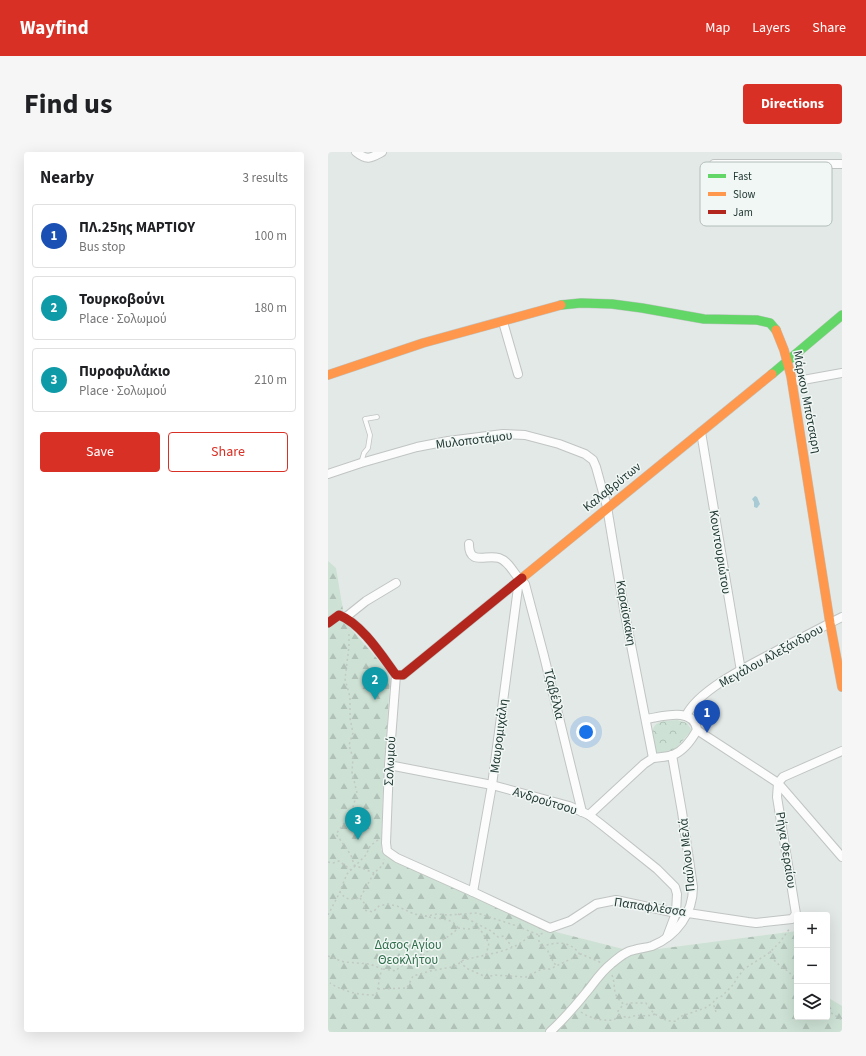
<!DOCTYPE html>
<html lang="en">
<head>
<meta charset="utf-8">
<style>
  :root { --surface:#fff; --page:#f6f6f6; --text:#202124; --muted:#757577; --line:#e0e0e0; --accent:#d93025 }
  body { margin:0; font-family:"Source Sans 3",sans-serif; background:var(--page); color:var(--text) }
  .controls { position:absolute; right:12px; bottom:12px; display:grid; overflow:hidden; border-radius:4px; box-shadow:0 4px 16px #0002 }
  .controls button { width:36px; height:36px; display:grid; place-items:center; padding:0; border:0; border-bottom:1px solid var(--line); background:var(--surface); color:var(--text); font:20px sans-serif }
  .you { position:absolute; left:258px; top:580px; width:14px; height:14px; margin:-10px; border:3px solid #fff; border-radius:50%; background:#1a73e8; box-shadow:0 0 0 6px #1a73e833 }
  .badge { display:grid; place-items:center; width:26px; height:26px; border-radius:50%; background:var(--accent); color:#fff; font-size:13px; font-weight:700 }
  .pin { position:absolute; translate:-50% -33px; filter:drop-shadow(0 1px 2px #0008) }
  .pin::after { content:''; position:absolute; top:21px; width:14px; height:12px; background:inherit; clip-path:polygon(0 0,100% 0,50% 100%) }
  .list { margin:0; padding:0; list-style:none }
  h2 { display:flex; justify-content:space-between; align-items:center; height:52px; margin:0; padding:0 16px; font-size:17px }
  h2 small { font-size:13px; font-weight:400; color:var(--muted) }
  .list li { display:grid; grid-template-columns:26px 1fr auto; gap:12px; align-items:center; box-sizing:border-box; height:64px; margin:0 8px 8px; padding:0 8px; border:1px solid var(--line); border-radius:4px }
  .list b { display:block; font-size:15px; white-space:nowrap }
  .list p { margin:0; font-size:13px; white-space:nowrap; color:var(--muted) }
  .list em { font-size:13px; font-style:normal; color:var(--muted) }
  .actions { display:flex; gap:8px; padding:12px 16px }
  .actions a { flex:1; padding:9px 0; border:1px solid var(--accent); border-radius:4px; text-align:center; font-size:14px; color:var(--accent) }
  .actions .main { background:var(--accent); color:#fff }
  .icon { flex:none; width:22px; height:22px; fill:none; stroke:currentColor; stroke-width:2; stroke-linecap:round; stroke-linejoin:round }
  .map { position:relative; flex:none; width:514px; height:880px; overflow:hidden; border-radius:4px }
  header { display:flex; align-items:center; gap:24px; box-sizing:border-box; height:56px; padding:0 20px; background:var(--accent); color:#fff }
  header strong { font-size:19px }
  nav { display:flex; gap:22px; margin-inline-start:auto; font-size:14px }
  .intro { display:flex; align-items:center; justify-content:space-between; box-sizing:border-box; height:96px; padding:0 24px }
  h1 { margin:0; font-size:28px }
  .button { padding:10px 18px; border-radius:4px; background:var(--accent); color:#fff; font-size:14px; font-weight:700 }
  main { display:flex; gap:24px; padding:0 24px }
  aside { flex:1; background:var(--surface); border-radius:4px; box-shadow:0 4px 16px #0002 }
  .map>svg:first-child { display:block }
  .forest { fill:url(#forest-firs) }
  .park { fill:url(#park-crowns) }
  .water { fill:url(#water-ripples) }
  .lines { fill:none; stroke-linecap:round; stroke-linejoin:round }
  .lane-casing { stroke:#c0c5c3; stroke-width:5.5 }
  .street-casing { stroke:#c0c5c3; stroke-width:10 }
  .fast-casing { stroke:#c0c6c4; stroke-width:10 }
  .slow-casing { stroke:#c0c6c4; stroke-width:10 }
  .jam-casing { stroke:#c0c6c4; stroke-width:10 }
  .path { stroke:#c0c9c5; stroke-width:1.5; stroke-dasharray:2 3; stroke-linecap:butt }
  .lane { stroke:#fbfcfb; stroke-width:4 }
  .street { stroke:#fbfcfb; stroke-width:8 }
  .fast { stroke:#63d668; stroke-width:9 }
  .slow { stroke:#ff974d; stroke-width:9 }
  .jam { stroke:#b3261e; stroke-width:9 }
  .labels { text-anchor:middle; dominant-baseline:central; stroke-width:3; stroke-linejoin:round; paint-order:stroke }
  .street-label { font-size:13px; fill:#233a35; stroke:#f1f7f5 }
  .park-label { font-size:13px; fill:#306e4c; stroke:#f1f7f5 }
  .key { fill:#f1f7f5; stroke:#b3bebb; stroke-width:1 }
  .key-label { font-size:11px; fill:#233a35 }
</style>
</head>
<body>
<header>
<strong>Wayfind</strong>
<nav><a>Map</a><a>Layers</a><a>Share</a></nav>
</header>
<div class="intro"><h1>Find us</h1><a class="button">Directions</a></div>
<main>
<aside>
<h2>Nearby<small>3 results</small></h2>
<ul class="list">
<li><span class="badge" style="background:#1a4fb4">1</span><div><b>ΠΛ.25ης ΜΑΡΤΙΟΥ</b><p>Bus stop</p></div><em>100 m</em></li>
<li><span class="badge" style="background:#0f9aa8">2</span><div><b>Τουρκοβούνι</b><p>Place · Σολωμού</p></div><em>180 m</em></li>
<li><span class="badge" style="background:#0f9aa8">3</span><div><b>Πυροφυλάκιο</b><p>Place · Σολωμού</p></div><em>210 m</em></li>
</ul>
<div class="actions"><a class="main">Save</a><a>Share</a></div>
</aside>
<div class="map">
<svg width="514" height="880" viewBox="0 0 514 880">
  <defs>
    <pattern id="forest-firs" width="22" height="20" patternUnits="userSpaceOnUse"><rect width="22" height="20" fill="#cde1d4"/><path d="M5 1l3.5 6h-7zM16 11l3.5 6h-7z" fill="#b0c2b7"/></pattern>
    <pattern id="park-crowns" width="20" height="18" patternUnits="userSpaceOnUse"><rect width="20" height="18" fill="#cde1d4"/><path d="M2 6a3 3 0 1 1 6 0M12 15a3 3 0 1 1 6 0" fill="none" stroke="#b0c2b7"/></pattern>
    <pattern id="water-ripples" width="26" height="14" patternUnits="userSpaceOnUse"><rect width="26" height="14" fill="#a7cad4"/><path d="M2 4q2-2 4 0t4 0M15 11q2-2 4 0t4 0" fill="none" stroke="#8faeb7"/></pattern>
  </defs>
  <rect width="100%" height="100%" fill="#e3e9e6"/>
  <!-- forest -->
  <polygon class="forest" points="0,409 8,416 17,470 59,518 62,527 55,637 53,698 59,702 220,778 307,800 469,779 469,865 499,865 499,845 514,854 514,880 0,880"/>
  <!-- park -->
  <path class="park" d="M349 568 359 571 363 577 362 580 345 600 329 601C327 596 326 591 325 585 322 568 337 569 349 568Z"/>
  <!-- water -->
  <polygon class="water" points="427,344 429,345 432,352 429,356 426,355 426,350 424,347"/>
  <g class="lines">
    <defs>
      <polyline id="lane" points="33,311 36,301 40,296 42,283 37,267 49,265"/>
      <g id="street">
        <path d="M28 0C39 9 43 6 54 0"/>
        <polyline points="386,12 514,12"/>
        <polyline points="175,170 190,222"/>
        <polyline points="464,230 514,221"/>
        <polyline points="373,280 413,519"/>
        <path d="M0 322 33 311 89 295 120 289 175 282 197 283 231 292 257 302 265 308 268 315 279 355 296 457 325 606C332 605 339 605 345 603 355 599 364 587 369 578 366 554 333 565 318 567"/>
        <path d="M141 392C141 414 158 402 171 406 183 410 187 426 197 432L216 504 254 660"/>
        <polyline points="18,465 38,449 68,431"/>
        <polyline points="68,523 61,613 58,691 59,699 69,706 145,740 222,776 242,769 268,752 288,748 348,761 360,761 420,770 428,771 464,767 468,762 449,645 450,631 455,625 514,599"/>
        <path d="M358 564C370 537 428 510 454 496 474 486 494 475 514 465"/>
        <polyline points="369,578 450,631 514,705"/>
        <polyline points="61,613 164,633 241,654 261,663 274,673 329,717 347,735 349,742 348,761 339,785"/>
        <polyline points="261,663 316,612 325,606"/>
        <polyline points="145,740 164,633 191,428"/>
        <path d="M222 880C236 867 249 852 261 837 268 828 274 819 283 812 290 806 298 799 306 798 312 796 318 796 324 794 349 784 365 761 365 735L354 660 344 603"/>
      </g>
      <g id="fast">
        <polyline points="233,153 253,151 284,152 314,156 376,167 429,168 442,171 448,178"/>
        <polyline points="444,222 514,163"/>
      </g>
      <g id="slow">
        <polyline points="448,178 456,198 463,224 502,471 514,535"/>
        <polyline points="0,223 95,191 233,153"/>
        <polyline points="194,426 444,222"/>
      </g>
      <path id="jam" d="M0 471 11 463C34 472 54 504 68 523H75L194 426"/>
    </defs>
    <!-- lane casing -->
    <use href="#lane" class="lane-casing"/>
    <!-- street casing -->
    <use href="#street" class="street-casing"/>
    <!-- fast casing -->
    <use href="#fast" class="fast-casing"/>
    <!-- slow casing -->
    <use href="#slow" class="slow-casing"/>
    <!-- jam casing -->
    <use href="#jam" class="jam-casing"/>
    <!-- path -->
    <g class="path">
      <polyline points="21,482 21,494 17,527 22,545 22,566 25,581 21,593 25,606 24,620 29,641 23,662 8,682 23,703 26,713 46,721"/>
      <path d="M50 688 42 694 38 703 19 722 14 734 12 740C18 748 22 748 32 746L46 721 55 713 56 707"/>
      <polyline points="0,710 5,711 11,709 23,718"/>
      <polyline points="32,746 37,752 36,758 45,760 51,754 59,752 69,754 86,762 99,764 109,762 120,763 149,761 186,773 211,783 215,781"/>
      <polyline points="130,762 163,779 170,785 176,784 184,795"/>
      <polyline points="0,763 12,740"/>
      <polyline points="130,776 141,777 146,775 152,777 161,791 158,803"/>
      <polyline points="211,783 211,792 220,799 220,801 224,806 225,811 229,813"/>
      <path d="M214 795C227 789 244 789 252 803"/>
      <polyline points="442,799 446,808 453,815 460,819 469,829"/>
      <path d="M0 804 16 810 42 812 54 817C51 825 51 834 48 843 31 843 16 840 2 831"/>
      <polyline points="133,809 135,813 140,817 158,825 166,823 198,825 214,817 222,817 253,802 274,811"/>
      <path d="M55 817 68 819C74 811 77 814 85 811 94 807 99 798 107 793 115 787 123 784 130 776 123 764 108 768 97 764"/>
      <path d="M284 823C289 836 282 842 297 853L302 851H318C324 862 337 871 349 869L351 865 377 856 385 851"/>
      <path d="M50 837 79 836 85 824 102 819 129 814 133 809C154 802 190 801 203 781"/>
      <polyline points="499,858 514,868"/>
      <path d="M253 860C263 867 274 869 286 868L291 863 290 859 296 852"/>
      <polyline points="388,860 385,851 387,847 394,844 405,833 409,826 416,817 441,801 452,790 462,776"/>
      <path d="M291 863 300 866C308 861 318 866 327 862"/>
      <polyline points="0,880 2,880"/>
    </g>
    <!-- lane -->
    <use href="#lane" class="lane"/>
    <!-- street -->
    <use href="#street" class="street"/>
    <!-- fast -->
    <use href="#fast" class="fast"/>
    <!-- slow -->
    <use href="#slow" class="slow"/>
    <!-- jam -->
    <use href="#jam" class="jam"/>
  </g>
  <g class="labels">
    <!-- street labels -->
    <g class="street-label">
      <text transform="translate(479 250) rotate(79)">Μάρκου Μπότσαρη</text>
      <text transform="translate(146 288) rotate(-7)">Μυλοποτάμου</text>
      <text transform="translate(284 335) rotate(-39)">Καλαβρύτων</text>
      <text transform="translate(392 400) rotate(81)">Κουντουριώτου</text>
      <text transform="translate(298 461) rotate(80)">Καραϊσκάκη</text>
      <text transform="translate(443 504) rotate(-29)">Μεγάλου Αλεξάνδρου</text>
      <text transform="translate(226 542) rotate(76)">Τζαβέλλα</text>
      <text transform="translate(171 584) rotate(-83)">Μαυρομιχάλη</text>
      <text transform="translate(62 609) rotate(-87)">Σολωμού</text>
      <text transform="translate(217 649) rotate(17)">Ανδρούτσου</text>
      <text transform="translate(458 698) rotate(81)">Ρήγα Φεραίου</text>
      <text transform="translate(359 703) rotate(-96)">Παύλου Μελά</text>
      <text transform="translate(322 755) rotate(8)">Παπαφλέσσα</text>
    </g>
    <!-- park labels -->
    <g class="park-label">
      <text x="80" y="793">Δάσος Αγίου<tspan x="80" dy="15">Θεοκλήτου</tspan></text>
    </g>
  </g>
  <!-- legend -->
  <rect x="372" y="10" width="132" height="64" rx="6" class="key"/>
  <rect x="380" y="22" width="18" height="4" fill="#63d668"/>
  <rect x="380" y="40" width="18" height="4" fill="#ff974d"/>
  <rect x="380" y="58" width="18" height="4" fill="#b3261e"/>
  <g class="key-label">
    <text x="405" y="28">Fast</text>
    <text x="405" y="46">Slow</text>
    <text x="405" y="64">Jam</text>
  </g>
</svg>
<div class="controls">
<button>+</button>
<button>−</button>
<button><svg class="icon" aria-label="layers" viewBox="0 0 24 24"><path d="M12 4l9 5-9 5-9-5zM3 14l9 5 9-5"/></svg></button>
</div>
<div class="you"></div>
<div class="pin badge" style="left:379px;top:581px;background:#1a4fb4">1</div>
<div class="pin badge" style="left:47px;top:548px;background:#0f9aa8">2</div>
<div class="pin badge" style="left:30px;top:688px;background:#0f9aa8">3</div>
</div>
</main>
</body>
</html>
